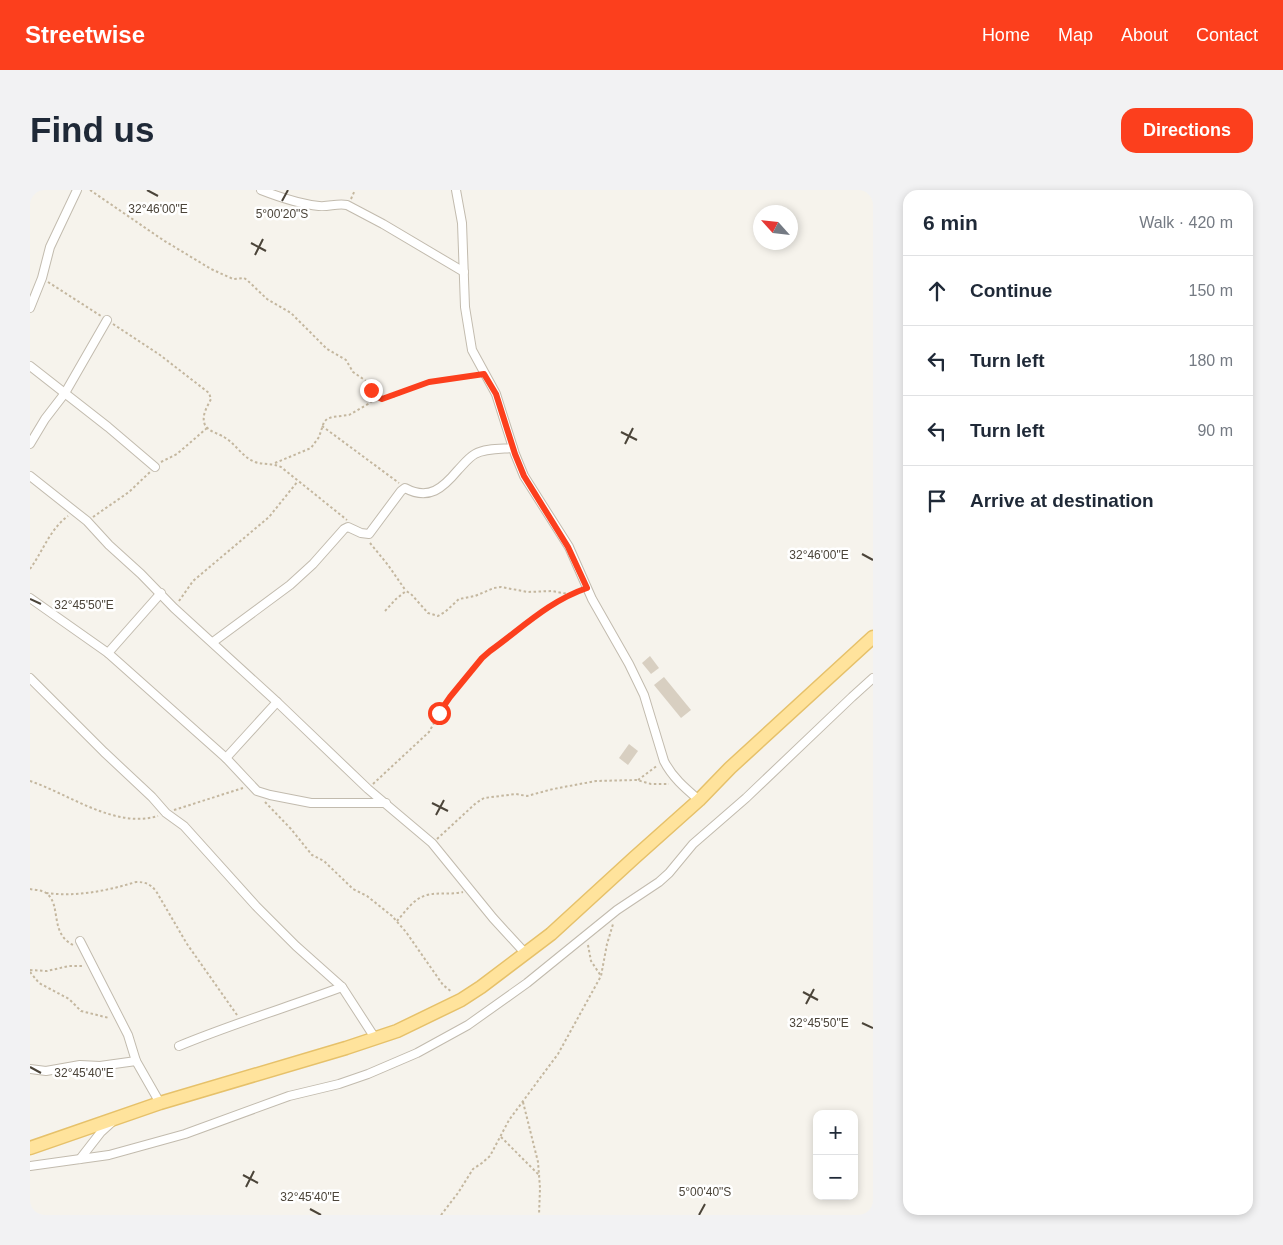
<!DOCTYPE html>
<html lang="en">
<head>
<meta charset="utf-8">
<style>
  :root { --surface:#fff; --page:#f2f2f3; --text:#1f2937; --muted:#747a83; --line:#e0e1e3; --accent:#fc3f1d }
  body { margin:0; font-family:Arial,sans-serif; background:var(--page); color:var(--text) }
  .controls { position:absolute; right:15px; bottom:15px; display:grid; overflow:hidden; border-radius:10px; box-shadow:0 2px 8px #0003 }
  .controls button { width:45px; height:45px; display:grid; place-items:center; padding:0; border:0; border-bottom:1px solid var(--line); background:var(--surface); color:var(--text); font:25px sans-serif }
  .compass { position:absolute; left:723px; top:15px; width:45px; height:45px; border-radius:50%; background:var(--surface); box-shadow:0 2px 8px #0003; rotate:297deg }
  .stop { position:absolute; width:15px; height:15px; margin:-11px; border:4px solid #fc3f1d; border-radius:50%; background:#fff }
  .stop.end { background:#fc3f1d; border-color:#fff; box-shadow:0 1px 5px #0008 }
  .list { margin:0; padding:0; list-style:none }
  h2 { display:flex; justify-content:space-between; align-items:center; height:65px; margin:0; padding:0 20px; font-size:21px }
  h2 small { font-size:16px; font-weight:400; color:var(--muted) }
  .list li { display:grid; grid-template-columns:32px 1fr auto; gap:15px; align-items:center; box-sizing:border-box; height:70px; padding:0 20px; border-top:1px solid var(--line) }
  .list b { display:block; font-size:19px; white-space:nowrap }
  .list em { font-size:16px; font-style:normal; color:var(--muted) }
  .icon { flex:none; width:28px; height:28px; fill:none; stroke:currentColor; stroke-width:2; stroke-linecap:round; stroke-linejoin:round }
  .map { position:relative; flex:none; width:843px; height:1025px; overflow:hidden; border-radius:15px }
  header { display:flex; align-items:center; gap:30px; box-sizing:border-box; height:70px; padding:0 25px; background:var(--accent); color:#fff }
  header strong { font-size:24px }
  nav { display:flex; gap:28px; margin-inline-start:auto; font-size:18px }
  .intro { display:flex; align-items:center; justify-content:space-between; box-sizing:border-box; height:120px; padding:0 30px }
  h1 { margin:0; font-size:35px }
  .button { padding:12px 22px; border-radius:15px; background:var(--accent); color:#fff; font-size:18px; font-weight:700 }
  main { display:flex; gap:30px; padding:0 30px }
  aside { flex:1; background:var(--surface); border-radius:15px; box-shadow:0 2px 8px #0003 }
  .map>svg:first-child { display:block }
  .building { fill:#d8cfc1 }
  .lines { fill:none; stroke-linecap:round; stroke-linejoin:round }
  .street-casing { stroke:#c2bbae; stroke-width:10 }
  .primary-casing { stroke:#e6c16a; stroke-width:15 }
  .path { stroke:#c4b79f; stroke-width:2; stroke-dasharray:2.5 2.5; stroke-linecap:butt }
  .street { stroke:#fff; stroke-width:8 }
  .primary { stroke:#ffe39c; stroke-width:12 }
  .route { stroke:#fc3f1d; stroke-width:6 }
  .ticks { fill:none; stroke:#4b4439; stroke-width:2 }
  .ticks-label { font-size:12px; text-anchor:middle; fill:#4b4439; stroke:#fff; stroke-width:5; stroke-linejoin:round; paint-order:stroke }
</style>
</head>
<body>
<header>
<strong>Streetwise</strong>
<nav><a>Home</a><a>Map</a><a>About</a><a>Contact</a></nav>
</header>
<div class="intro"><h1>Find us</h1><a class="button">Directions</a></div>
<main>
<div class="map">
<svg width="843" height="1025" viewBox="0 0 843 1025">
  <rect width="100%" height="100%" fill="#f6f3ec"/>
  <!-- building -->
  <g class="building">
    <polygon points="620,466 629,478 621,484 612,473"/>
    <polygon points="634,487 661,520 651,528 624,495"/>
    <polygon points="599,554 608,561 598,575 589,568"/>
  </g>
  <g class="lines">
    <defs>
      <g id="street">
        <path d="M231 0C249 7 270 14 289 16 299 17 307 13 317 15L353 34 434 82"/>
        <path d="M426 0 432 33 435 117 442 160 466 204 485 264 494 286 539 357 562 409 599 474 614 505 634 571C642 587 655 598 669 610"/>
        <polyline points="0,118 12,88 20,57 47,0"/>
        <polyline points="0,176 78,237 125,277"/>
        <polyline points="0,254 15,229 35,203 77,130"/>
        <polyline points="0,286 57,331 79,355 111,384 144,418 247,512 338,599 402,653 463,728 496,764"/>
        <polyline points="0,408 78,463 196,568 227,601 240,605 281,613 356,613"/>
        <path d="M183 452 260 395 283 374 314 339 318 337 331 343 339 344 371 301 375 298C399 311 413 298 428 280 433 275 438 268 445 264 455 258 472 259 483 258"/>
        <polyline points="78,463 131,403"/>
        <polyline points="0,488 74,562 122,607 136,623 154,636 226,716 266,756 312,797 345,848"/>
        <polyline points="196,568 247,512"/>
        <polyline points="50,751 98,845 106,871 130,913"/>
        <path d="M149 856C202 834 258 817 312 797"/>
        <polyline points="0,879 16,881 50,875 70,876 106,871"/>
        <polyline points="50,969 71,942 82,932"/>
        <polyline points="0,976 79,965 155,944 259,906 309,894 338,884 387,863 438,835 497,793 587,720 629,692 639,683 663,654 716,608 822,507 843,488"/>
      </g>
      <polyline id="primary" points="0,958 130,913 316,858 367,841 431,810 451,797 521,744 604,668 669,610 700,578 843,447"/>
    </defs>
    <!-- street casing -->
    <use href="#street" class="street-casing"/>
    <!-- primary casing -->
    <use href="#primary" class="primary-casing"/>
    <!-- path -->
    <g class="path">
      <polyline points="60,0 133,50 181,79 203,89 214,88 217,90 237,109 261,123 297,159 316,170 323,182 339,193 341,200 347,207"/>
      <polyline points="321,9 325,0"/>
      <polyline points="18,92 71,126"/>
      <path d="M83 134 130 165 179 203 181 209C177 217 171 226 175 235 178 241 189 244 194 247 206 254 212 267 225 272 234 275 242 273 251 277L317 330"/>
      <polyline points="292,236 369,293"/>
      <polyline points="131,272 147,264 177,238"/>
      <path d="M245 273 281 258 289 247 294 232 297 229 302 227 319 225 338 214 347 207C360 213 379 198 392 194 409 188 429 188 447 185"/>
      <polyline points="63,327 99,302 120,282"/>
      <polyline points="340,353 358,375 376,401"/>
      <path d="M0 379C13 361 20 339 38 326"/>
      <polyline points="149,411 163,391 239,327 268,291"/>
      <polyline points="355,421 366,409 376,401 381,404 398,423 408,426 415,422 429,409 445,406 464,398 471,397 498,402 522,401 538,404"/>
      <polyline points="608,590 628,575"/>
      <path d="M0 591C39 604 85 639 128 626"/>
      <polyline points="343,594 399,542 414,515 452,468 511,421 539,404 550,400"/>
      <polyline points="235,612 261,639 282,665 294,671 323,699 337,706 362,726 376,742 413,795 422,802"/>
      <polyline points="144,620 213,598"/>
      <polyline points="407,649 446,613 454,608 486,604 497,606 523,599 566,591 607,590 621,594 639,594"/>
      <path d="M0 699C5 700 12 700 16 703 32 714 19 743 43 755"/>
      <path d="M16 703C47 707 76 701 106 692 116 692 120 694 126 701L157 754 207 825"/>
      <path d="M367 731C375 722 384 708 397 705 409 702 421 705 433 702"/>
      <polyline points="558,755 561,771 571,786"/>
      <polyline points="0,780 17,781 39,776 53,776"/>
      <polyline points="0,782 9,793 39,809 51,821 79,828"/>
      <polyline points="493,912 508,972 510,998 509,1025"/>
      <polyline points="471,947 510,986"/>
      <polyline points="411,1025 428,1003 443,979 452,973 460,966 479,930 528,864 571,786 577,754 583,734"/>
    </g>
    <!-- street -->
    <use href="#street" class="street"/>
    <!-- primary -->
    <use href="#primary" class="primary"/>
  </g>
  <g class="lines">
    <!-- route -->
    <path class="route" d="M341 200 344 205 352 209 399 192 454 184 466 204 485 264 494 286 538 357 557 398C519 411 492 438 460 461L452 468 420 507 409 523"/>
  </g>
  <!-- ticks -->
  <path class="ticks" d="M117 0 128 6M252 11 258 0M221 53 236 61M225 65 233 49M591 242 607 250M595 254 603 238M832 364 843 370M0 409 11 414M402 613 418 621M406 625 414 610M773 802 788 810M776 814 784 799M832 833 843 838M0 877 11 883M213 985 228 993M216 997 224 981M280 1019 291 1025M669 1025 675 1014"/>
  <g class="ticks-label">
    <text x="128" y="23">32°46'00"E</text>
    <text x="252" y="28">5°00'20"S</text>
    <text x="789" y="369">32°46'00"E</text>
    <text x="54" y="419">32°45'50"E</text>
    <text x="789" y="837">32°45'50"E</text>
    <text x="54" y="887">32°45'40"E</text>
    <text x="675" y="1006">5°00'40"S</text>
    <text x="280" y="1011">32°45'40"E</text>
  </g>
</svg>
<div class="controls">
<button>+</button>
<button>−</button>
</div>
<svg class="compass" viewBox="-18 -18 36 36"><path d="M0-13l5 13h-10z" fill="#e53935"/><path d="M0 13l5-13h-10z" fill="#747a83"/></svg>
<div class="stop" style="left:409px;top:523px"></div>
<div class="stop end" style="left:341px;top:200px"></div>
</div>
<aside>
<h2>6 min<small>Walk · 420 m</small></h2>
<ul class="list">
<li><svg class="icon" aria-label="ahead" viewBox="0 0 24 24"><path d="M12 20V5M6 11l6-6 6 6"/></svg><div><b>Continue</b></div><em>150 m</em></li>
<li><svg class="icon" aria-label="left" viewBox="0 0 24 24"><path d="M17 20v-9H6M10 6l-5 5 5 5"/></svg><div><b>Turn left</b></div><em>180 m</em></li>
<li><svg class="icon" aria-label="left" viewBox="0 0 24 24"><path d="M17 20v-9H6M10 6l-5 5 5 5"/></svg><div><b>Turn left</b></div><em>90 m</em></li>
<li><svg class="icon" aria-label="arrive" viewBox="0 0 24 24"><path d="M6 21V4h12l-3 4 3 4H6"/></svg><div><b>Arrive at destination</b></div></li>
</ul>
</aside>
</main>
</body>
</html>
